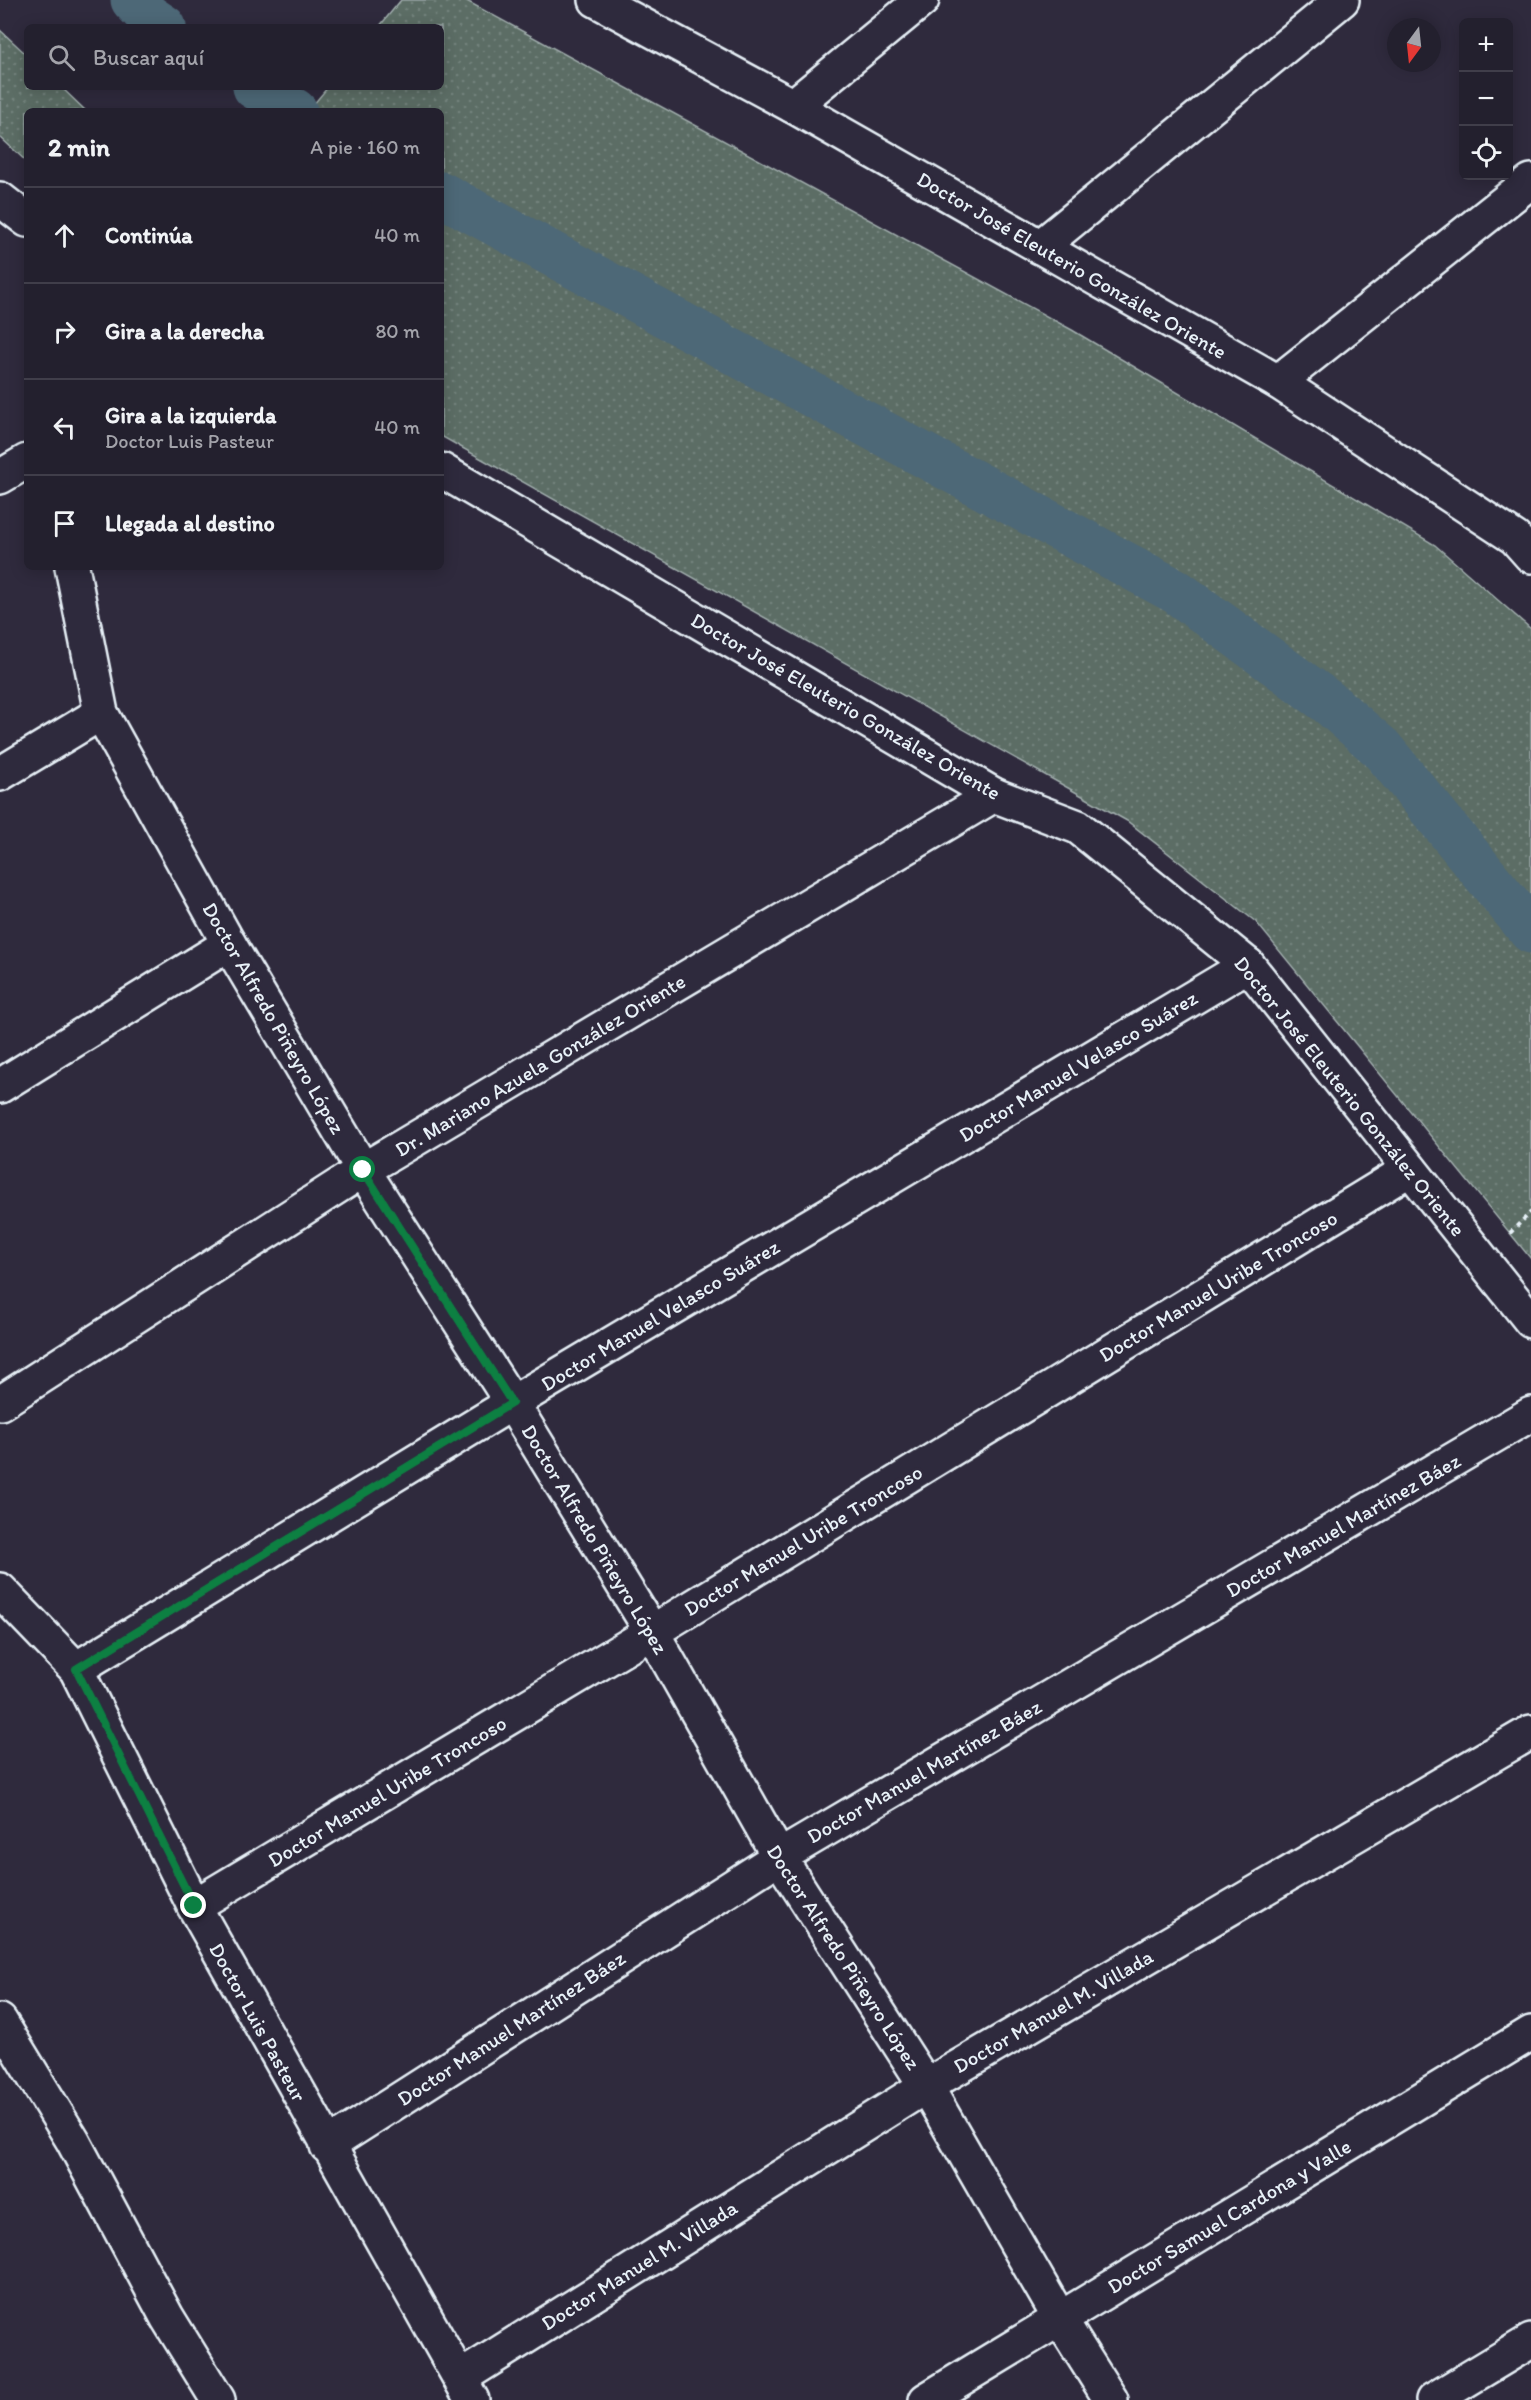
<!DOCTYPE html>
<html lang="es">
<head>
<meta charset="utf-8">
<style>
  :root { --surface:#23202e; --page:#2f2d3a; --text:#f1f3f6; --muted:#a3a3aa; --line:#403e4a }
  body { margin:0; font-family:Itim,sans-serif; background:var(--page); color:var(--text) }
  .controls { position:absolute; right:18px; top:18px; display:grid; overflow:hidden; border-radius:9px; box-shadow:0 3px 15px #0003 }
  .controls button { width:54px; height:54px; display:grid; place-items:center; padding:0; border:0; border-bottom:2px solid var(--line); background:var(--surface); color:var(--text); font:30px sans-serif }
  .compass { position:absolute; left:1387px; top:18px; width:54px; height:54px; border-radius:50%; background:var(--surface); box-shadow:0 3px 15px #0003; rotate:195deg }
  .stop { position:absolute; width:18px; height:18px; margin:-14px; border:4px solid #0b8043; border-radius:50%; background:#fff }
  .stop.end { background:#0b8043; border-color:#fff; box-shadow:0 2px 6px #0008 }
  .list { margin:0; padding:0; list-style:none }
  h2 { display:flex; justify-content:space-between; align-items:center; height:78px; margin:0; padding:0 24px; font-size:26px }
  h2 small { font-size:20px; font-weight:400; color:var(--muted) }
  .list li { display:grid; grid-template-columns:39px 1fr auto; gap:18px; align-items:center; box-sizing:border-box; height:96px; padding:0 24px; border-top:2px solid var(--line) }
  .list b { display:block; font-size:22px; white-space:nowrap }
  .list p { margin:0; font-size:20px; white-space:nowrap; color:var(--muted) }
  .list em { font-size:20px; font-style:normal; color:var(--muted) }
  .icon { flex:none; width:33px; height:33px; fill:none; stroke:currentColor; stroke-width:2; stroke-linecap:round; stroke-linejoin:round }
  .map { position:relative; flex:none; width:1531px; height:2400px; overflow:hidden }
  .search { position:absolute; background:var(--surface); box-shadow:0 3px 15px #0003; left:24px; top:24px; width:420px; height:66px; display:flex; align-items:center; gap:15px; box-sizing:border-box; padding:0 21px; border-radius:9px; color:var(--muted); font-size:22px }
  .panel { position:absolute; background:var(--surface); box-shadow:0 3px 15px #0003; left:24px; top:108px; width:420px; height:462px; border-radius:9px }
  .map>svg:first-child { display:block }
  .grass { fill:url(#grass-dots); stroke:#a2afae; stroke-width:1.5 }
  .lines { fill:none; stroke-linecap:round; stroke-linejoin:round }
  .canal { stroke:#4e6777; stroke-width:45 }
  .minor-casing { stroke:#e8f1f8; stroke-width:38 }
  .path { stroke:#e8f1f8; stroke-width:4; stroke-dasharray:4.5 4.5; stroke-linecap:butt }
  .minor { stroke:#2f2a3d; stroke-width:33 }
  .route { stroke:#0b8043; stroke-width:8 }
  .labels { text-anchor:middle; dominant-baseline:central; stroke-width:6; stroke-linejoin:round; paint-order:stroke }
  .street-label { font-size:21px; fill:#e8f1f8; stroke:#2f2a3d }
</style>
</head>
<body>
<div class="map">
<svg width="1531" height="2400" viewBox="0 0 1531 2400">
  <defs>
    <pattern id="grass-dots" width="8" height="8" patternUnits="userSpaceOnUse" patternTransform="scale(1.5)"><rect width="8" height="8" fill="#5b6d65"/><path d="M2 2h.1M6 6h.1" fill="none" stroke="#73827c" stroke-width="1.8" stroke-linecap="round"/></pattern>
  </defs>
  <rect width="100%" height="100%" fill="#2f2a3d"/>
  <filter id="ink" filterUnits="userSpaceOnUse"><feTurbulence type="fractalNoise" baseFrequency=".0167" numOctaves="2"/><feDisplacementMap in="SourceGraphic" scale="12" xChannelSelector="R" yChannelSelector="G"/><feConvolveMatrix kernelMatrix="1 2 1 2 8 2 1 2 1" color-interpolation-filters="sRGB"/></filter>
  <g filter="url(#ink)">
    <!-- grass -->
    <g class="grass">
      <polygon points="401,0 465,0 1072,330 1435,545 1531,629 1531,1259 1256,922 1127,821 441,436 441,111 308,111 328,87 441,87 441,27 379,27"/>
      <polygon points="0,30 27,55 27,87 61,87 86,111 27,111 27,162 0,137"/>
    </g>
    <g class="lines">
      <!-- canal -->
      <g class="canal">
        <polyline points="133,0 149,17 164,27"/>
        <polyline points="255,87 295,111"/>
        <polyline points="441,194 1177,592 1328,702 1381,748 1531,931"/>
      </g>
      <defs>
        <g id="minor">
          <polyline points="596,0 793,106 1278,382 1515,538 1531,556"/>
          <polyline points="793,106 922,0"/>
          <polyline points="0,199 27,220"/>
          <polyline points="1040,247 1342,0"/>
          <polyline points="1278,382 1531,181"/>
          <polyline points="441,470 994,795 1078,827 1248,965 1531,1321"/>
          <polyline points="0,477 27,461"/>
          <polyline points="72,567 101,713 229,944 363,1170 512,1403 652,1632 779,1857 926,2086 1060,2319 1111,2400"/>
          <polyline points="0,774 101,713"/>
          <polyline points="0,1086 229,944"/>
          <polyline points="0,1403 363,1170 994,795"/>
          <polyline points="0,1590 76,1669 194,1906 472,2400"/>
          <polyline points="76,1669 512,1403 1248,965"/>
          <polyline points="194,1906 652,1632 1410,1169"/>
          <polyline points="0,2021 73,2141 167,2317 218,2400"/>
          <polyline points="327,2146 779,1857 1531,1414"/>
          <polyline points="460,2378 926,2086 1531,1732"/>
          <polyline points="926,2400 1531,2033"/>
          <polyline points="1433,2400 1531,2341"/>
        </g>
      </defs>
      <!-- minor casing -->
      <use href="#minor" class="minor-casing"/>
      <!-- path -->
      <polyline class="path" points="1510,1233 1531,1212"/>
      <!-- minor -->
      <use href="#minor" class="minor"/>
    </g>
  </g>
  <g class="lines" filter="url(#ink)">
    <!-- route -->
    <polyline class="route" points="194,1906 76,1669 512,1403 363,1170"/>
  </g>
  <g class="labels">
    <!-- street labels -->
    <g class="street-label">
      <text transform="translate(1072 265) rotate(30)">Doctor José Eleuterio González Oriente</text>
      <text transform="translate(846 706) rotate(30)">Doctor José Eleuterio González Oriente</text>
      <text transform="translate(274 1018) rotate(60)">Doctor Alfredo Piñeyro López</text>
      <text transform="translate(540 1065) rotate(-31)">Dr. Mariano Azuela González Oriente</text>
      <text transform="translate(1078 1066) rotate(-31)">Doctor Manuel Velasco Suárez</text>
      <text transform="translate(1350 1096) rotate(51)">Doctor José Eleuterio González Oriente</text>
      <text transform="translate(1218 1286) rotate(-31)">Doctor Manuel Uribe Troncoso</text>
      <text transform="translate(660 1315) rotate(-31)">Doctor Manuel Velasco Suárez</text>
      <text transform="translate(1343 1525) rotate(-30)">Doctor Manuel Martínez Báez</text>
      <text transform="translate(595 1539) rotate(59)">Doctor Alfredo Piñeyro López</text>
      <text transform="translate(803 1540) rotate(-31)">Doctor Manuel Uribe Troncoso</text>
      <text transform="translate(924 1771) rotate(-30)">Doctor Manuel Martínez Báez</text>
      <text transform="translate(387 1791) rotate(-31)">Doctor Manuel Uribe Troncoso</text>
      <text transform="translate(844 1957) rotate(57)">Doctor Alfredo Piñeyro López</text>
      <text transform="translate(1053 2011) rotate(-30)">Doctor Manuel M. Villada</text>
      <text transform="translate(258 2022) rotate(61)">Doctor Luis Pasteur</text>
      <text transform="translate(511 2028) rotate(-33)">Doctor Manuel Martínez Báez</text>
      <text transform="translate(1229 2216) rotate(-31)">Doctor Samuel Cardona y Valle</text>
      <text transform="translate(639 2265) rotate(-32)">Doctor Manuel M. Villada</text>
    </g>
  </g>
</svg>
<div class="controls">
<button>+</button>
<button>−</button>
<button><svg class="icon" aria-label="locate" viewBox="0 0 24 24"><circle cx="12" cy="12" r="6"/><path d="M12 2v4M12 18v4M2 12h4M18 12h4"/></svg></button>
</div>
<svg class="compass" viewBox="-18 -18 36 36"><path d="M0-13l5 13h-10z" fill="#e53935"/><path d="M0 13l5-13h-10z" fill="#a3a3aa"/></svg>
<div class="stop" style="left:363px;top:1170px"></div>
<div class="stop end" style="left:194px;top:1906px"></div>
<div class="search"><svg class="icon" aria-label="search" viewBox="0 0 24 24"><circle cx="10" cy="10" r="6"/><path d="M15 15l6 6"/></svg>Buscar aquí</div>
<section class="panel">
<h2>2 min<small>A pie · 160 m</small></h2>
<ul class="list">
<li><svg class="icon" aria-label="ahead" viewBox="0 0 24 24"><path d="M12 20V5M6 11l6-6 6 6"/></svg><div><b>Continúa</b></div><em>40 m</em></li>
<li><svg class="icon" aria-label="right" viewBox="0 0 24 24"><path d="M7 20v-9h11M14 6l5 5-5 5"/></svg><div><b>Gira a la derecha</b></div><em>80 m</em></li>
<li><svg class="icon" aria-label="left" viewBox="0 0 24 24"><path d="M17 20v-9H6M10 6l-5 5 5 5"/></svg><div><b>Gira a la izquierda</b><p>Doctor Luis Pasteur</p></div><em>40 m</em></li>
<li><svg class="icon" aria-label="arrive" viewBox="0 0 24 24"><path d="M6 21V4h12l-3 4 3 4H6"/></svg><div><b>Llegada al destino</b></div></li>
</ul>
</section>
</div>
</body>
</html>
